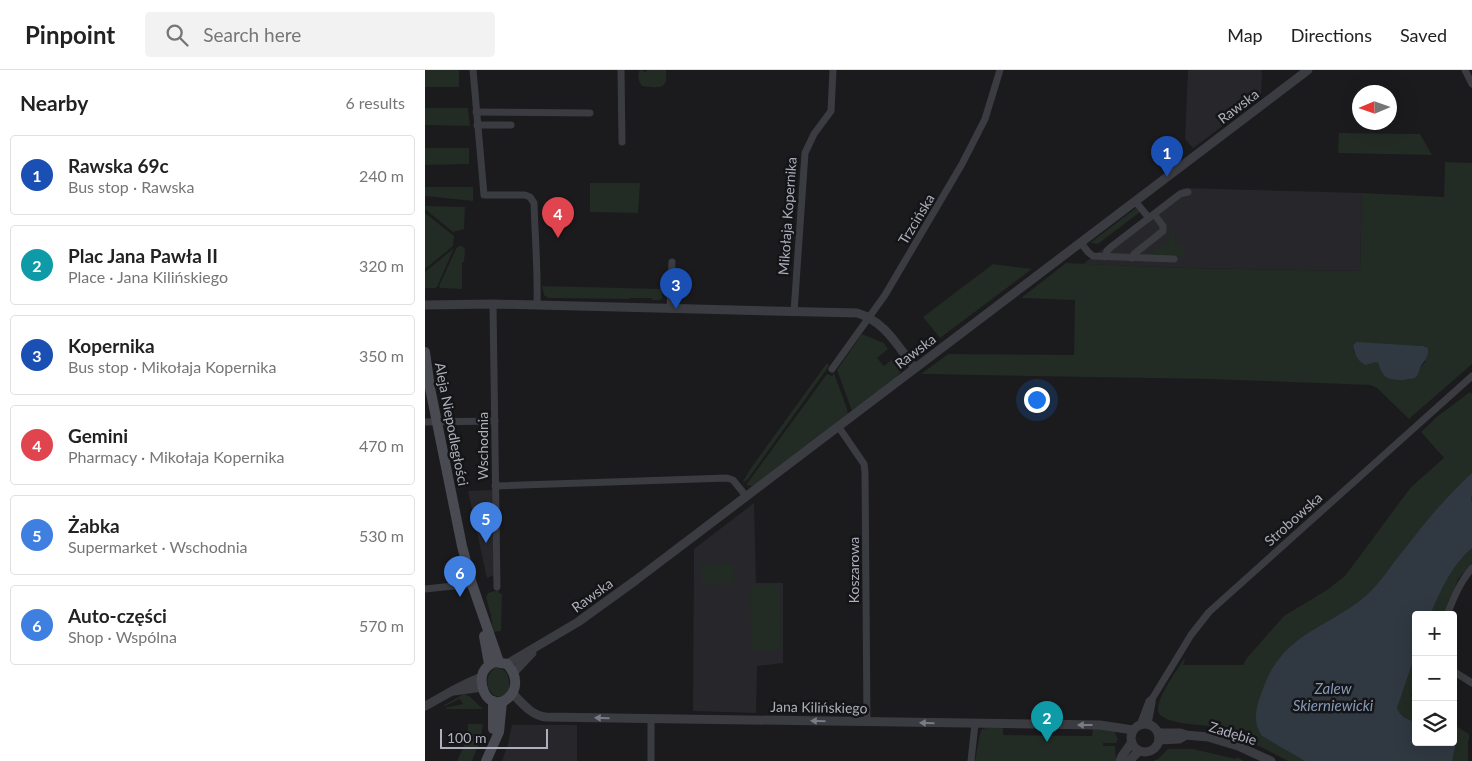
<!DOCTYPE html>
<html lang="en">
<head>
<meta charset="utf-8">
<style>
  :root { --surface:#fff; --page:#f2f2f2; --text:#222; --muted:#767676; --line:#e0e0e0; --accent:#d93025 }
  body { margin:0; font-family:Lato,sans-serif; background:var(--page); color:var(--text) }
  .controls { position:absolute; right:15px; bottom:15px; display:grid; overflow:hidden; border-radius:5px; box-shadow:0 5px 20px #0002 }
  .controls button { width:45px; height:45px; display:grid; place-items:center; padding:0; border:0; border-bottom:1px solid var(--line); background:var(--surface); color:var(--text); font:25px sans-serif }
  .compass { position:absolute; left:927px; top:15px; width:45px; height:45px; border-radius:50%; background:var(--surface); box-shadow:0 5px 20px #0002; rotate:268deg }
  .scale { position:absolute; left:15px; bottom:12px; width:108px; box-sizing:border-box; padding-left:5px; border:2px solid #adb0bc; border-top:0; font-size:14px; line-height:18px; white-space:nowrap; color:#adb0bc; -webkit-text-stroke:4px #151518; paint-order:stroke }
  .you { position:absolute; left:611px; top:329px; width:18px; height:18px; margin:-12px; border:4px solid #fff; border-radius:50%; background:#1a73e8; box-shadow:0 0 0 8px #1a73e833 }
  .badge { display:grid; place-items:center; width:32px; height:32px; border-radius:50%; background:var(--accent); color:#fff; font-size:16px; font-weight:700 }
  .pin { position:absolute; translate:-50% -41px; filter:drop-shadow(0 1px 2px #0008) }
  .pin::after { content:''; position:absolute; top:26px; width:18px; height:15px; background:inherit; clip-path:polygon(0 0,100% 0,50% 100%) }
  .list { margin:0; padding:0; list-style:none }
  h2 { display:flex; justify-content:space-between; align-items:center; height:65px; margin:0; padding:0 20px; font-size:21px }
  h2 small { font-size:16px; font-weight:400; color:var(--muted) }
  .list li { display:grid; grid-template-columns:32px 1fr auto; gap:15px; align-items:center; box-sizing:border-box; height:80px; margin:0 10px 10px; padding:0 10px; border:1px solid var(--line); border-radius:5px }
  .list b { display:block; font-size:19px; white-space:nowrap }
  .list p { margin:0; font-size:16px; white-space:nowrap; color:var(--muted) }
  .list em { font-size:16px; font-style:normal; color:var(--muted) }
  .icon { flex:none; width:28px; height:28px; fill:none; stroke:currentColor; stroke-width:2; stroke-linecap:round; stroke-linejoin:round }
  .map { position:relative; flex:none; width:1047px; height:691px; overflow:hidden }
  header { display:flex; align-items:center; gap:30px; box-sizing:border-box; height:70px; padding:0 25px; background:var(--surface); border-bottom:1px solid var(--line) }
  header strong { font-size:24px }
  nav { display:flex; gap:28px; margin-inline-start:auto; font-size:18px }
  .search { width:350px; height:45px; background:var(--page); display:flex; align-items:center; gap:12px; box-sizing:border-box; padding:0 18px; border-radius:5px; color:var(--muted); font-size:19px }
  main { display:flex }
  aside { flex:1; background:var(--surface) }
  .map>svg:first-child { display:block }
  .built { fill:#27262a }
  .green { fill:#222b24; fill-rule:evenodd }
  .water { fill:#303841 }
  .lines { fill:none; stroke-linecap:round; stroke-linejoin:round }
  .minor { stroke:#3b3c42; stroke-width:7 }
  .tertiary { stroke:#3b3c42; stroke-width:9 }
  .secondary { stroke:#494a52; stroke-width:10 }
  .oneway { fill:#7a7c85 }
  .labels { text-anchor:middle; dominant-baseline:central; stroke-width:5; stroke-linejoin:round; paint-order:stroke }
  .street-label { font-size:14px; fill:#adb0bc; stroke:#151518 }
  .water-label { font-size:15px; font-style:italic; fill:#859ab6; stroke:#151518 }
</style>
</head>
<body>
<header>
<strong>Pinpoint</strong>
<div class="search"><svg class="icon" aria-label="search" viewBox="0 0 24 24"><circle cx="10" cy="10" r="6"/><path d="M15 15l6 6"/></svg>Search here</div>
<nav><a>Map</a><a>Directions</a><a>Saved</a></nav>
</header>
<main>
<aside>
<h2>Nearby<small>6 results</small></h2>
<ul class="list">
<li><span class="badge" style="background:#1a4fb4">1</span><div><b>Rawska 69c</b><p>Bus stop · Rawska</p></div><em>240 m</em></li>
<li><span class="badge" style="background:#0f9aa8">2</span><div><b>Plac Jana Pawła II</b><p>Place · Jana Kilińskiego</p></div><em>320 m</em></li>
<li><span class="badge" style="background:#1a4fb4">3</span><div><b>Kopernika</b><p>Bus stop · Mikołaja Kopernika</p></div><em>350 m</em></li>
<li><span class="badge" style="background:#e0444e">4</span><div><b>Gemini</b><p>Pharmacy · Mikołaja Kopernika</p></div><em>470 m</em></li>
<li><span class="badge" style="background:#3f7fe0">5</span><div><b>Żabka</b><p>Supermarket · Wschodnia</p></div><em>530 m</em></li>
<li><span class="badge" style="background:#3f7fe0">6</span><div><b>Auto-części</b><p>Shop · Wspólna</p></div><em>570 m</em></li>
</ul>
</aside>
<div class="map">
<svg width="1047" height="691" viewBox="0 0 1047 691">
  <rect width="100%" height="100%" fill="#1b1a1d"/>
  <!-- built -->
  <g class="built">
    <polygon points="763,0 837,0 836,27 768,78 760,69"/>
    <polygon points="758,118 937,123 935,201 759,198 658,194"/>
    <polygon points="67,420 69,505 62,508 43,421"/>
    <polygon points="329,433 331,513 358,513 358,593 332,596 331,643 268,641 269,479"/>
    <polygon points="87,655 152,655 152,691 77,691 83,674"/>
  </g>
  <!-- green -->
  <g class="green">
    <rect x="0" y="0" width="34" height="17"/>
    <path d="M216 0 221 2 222 0H241C244 21 232 18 217 16 214 12 212 6 214 1Z"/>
    <polygon points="0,38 43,38 45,56 0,55"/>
    <polygon points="914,63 995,64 1007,85 913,83"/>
    <polygon points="0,78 44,78 44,94 0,95"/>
    <path d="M1020 92 1047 93V294L984 349 952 318 945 315 784 309 496 304 523 284 649 285 650 230 596 228 641 193 759 198 935 201 937 123 1019 127ZM931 273 998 276 1000 292 985 310C966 309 962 312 953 293L929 283 928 276Z"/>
    <polygon points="165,113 215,113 213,143 165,142"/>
    <polygon points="0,117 48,117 48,131 0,126"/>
    <polygon points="0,136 40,137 39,159 28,162 0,139"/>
    <polygon points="711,138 715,142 673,174 665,173"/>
    <polygon points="0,143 29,166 28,176 0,199"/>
    <path d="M747 162H751L750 175H761C761 178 761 181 759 183 755 190 731 186 723 186L744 170Z"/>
    <polygon points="34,176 37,176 40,179 39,192 37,192 37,219 15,218 14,216 31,179"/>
    <polygon points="29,178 12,217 10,218 0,218 0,202"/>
    <polygon points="568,194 607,199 515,268 498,247"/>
    <polygon points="117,216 237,219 237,228 235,230 227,230 226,228 205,228 204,229 123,228 119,225"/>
    <polygon points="437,264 459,273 463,279 452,288 459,296 469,288 477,298 475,303 472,306 472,307 427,341 412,300"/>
    <polygon points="402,293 404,296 323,409 317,413 326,398"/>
    <polygon points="409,303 422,339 423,344 338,409 327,416 321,415 402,304 407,306"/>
    <path d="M1045 322 1047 324V493L1033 509 1020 545H991V614L986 626 991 629V672H1028V654L1044 664V669L1043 670V691H863L836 677 819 671 822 661 816 660 814 665C806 660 794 658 785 656 775 655 732 653 733 640 733 625 751 602 759 589L760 590 758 595H818L821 589 859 546 902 520 920 506 986 417 1019 388 996 362 1013 346Z"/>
    <rect x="276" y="494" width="32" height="19"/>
    <polygon points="325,515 355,515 356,580 326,580"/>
    <polygon points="73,520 74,523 77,524 76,561 68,562 66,546 61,527 63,523"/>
    <path d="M70 598C83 597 85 609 84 620 70 640 52 610 70 598Z"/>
    <polygon points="39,624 44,626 58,639 21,639 20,638 38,634 35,629 20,636 19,635"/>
    <polygon points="43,654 58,654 56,668 47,691 32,691 42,669"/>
    <polygon points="562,658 578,658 578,665 667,666 668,659 684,659 689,661 693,669 691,673 678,673 678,676 690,676 691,691 550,691 555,663 557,659"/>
    <polygon points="743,679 768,679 811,689 812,687 819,691 728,691 733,689"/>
  </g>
  <!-- water -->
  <g class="water">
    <path d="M931 272 998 276 1003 278C1004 286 1000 290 996 296 994 299 994 304 991 307 986 311 966 311 961 307 956 303 955 297 953 293L951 292 940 295C932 290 930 285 928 276Z"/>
    <path d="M1047 403V426L1046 428 1047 432V478C1026 496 1016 520 1005 545H991V582L972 638C975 647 983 650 991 652V672H1028V671L1030 677 1027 691H880L837 666C829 655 830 642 834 630 839 615 844 601 854 589 876 559 922 547 948 519 960 506 970 490 981 477 1001 451 1023 425 1047 403Z"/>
  </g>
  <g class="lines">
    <!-- minor -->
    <g class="minor">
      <path d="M48 0 59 125H100L105 127 109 133C110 167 113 201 112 235"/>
      <polyline points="196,0 197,72"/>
      <polyline points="1040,0 1047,14"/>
      <polyline points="51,42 165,43"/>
      <polyline points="52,55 86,55"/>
      <polyline points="710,131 724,148"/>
      <polyline points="656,173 663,182 668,186 749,189"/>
      <polyline points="680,187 682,181 686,177 755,124 763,122"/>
      <polyline points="707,188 709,184 738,161 738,156 729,144"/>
      <polyline points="68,234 72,517"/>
      <polyline points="245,239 247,192"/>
      <polyline points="369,242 380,83 389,64 406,41 408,0"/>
      <polyline points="407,299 460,225 537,94 560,49 575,0"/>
      <polyline points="0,352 70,351"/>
      <polyline points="413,356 439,394 440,402 442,652"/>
      <polyline points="70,416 302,408 308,410 321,426"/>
      <polyline points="0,519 47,514"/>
      <path d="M1022 545C1029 527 1035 512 1047 498"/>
      <polyline points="1028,601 1047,613"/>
      <polyline points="226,649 226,691"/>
      <polyline points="723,654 727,633 727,629"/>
      <polyline points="715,655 724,631 727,629 766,565 784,542 1047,306"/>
      <polyline points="546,691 550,654"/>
    </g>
    <!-- tertiary -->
    <g class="tertiary">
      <path d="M0 235 68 234 432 243C460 251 473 277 490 298"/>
      <polyline points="82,594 153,552 211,510 883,0"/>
      <polyline points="88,603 107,583"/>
      <polyline points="29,621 57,617"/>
      <path d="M88 624C97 633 107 646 121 647L675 655 708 660"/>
      <path d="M0 636C19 626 37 614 57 607"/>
      <circle cx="720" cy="668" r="14"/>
      <polyline points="734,663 755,663 761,665 783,667 813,676 846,691"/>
      <polyline points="734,670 754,669 761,665"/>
      <polyline points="695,691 697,686 707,672"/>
      <polyline points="704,691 714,681"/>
    </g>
    <!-- secondary -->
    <g class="secondary">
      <polyline points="0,282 5,318 37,476 47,514 74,592"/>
      <polyline points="59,566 64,594"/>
      <path d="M70 592 82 594C106 619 71 648 59 622 57 617 56 611 57 606 58 599 63 595 70 592Z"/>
      <polyline points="68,659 68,631"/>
      <polyline points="61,691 74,662 77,632"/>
    </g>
  </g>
  <!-- one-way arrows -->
  <defs><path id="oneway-solid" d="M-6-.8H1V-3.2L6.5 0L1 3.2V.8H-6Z" transform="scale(1.25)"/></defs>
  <g class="oneway">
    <use href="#oneway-solid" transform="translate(177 648) rotate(-179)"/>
    <use href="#oneway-solid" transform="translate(393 651) rotate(-179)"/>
    <use href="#oneway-solid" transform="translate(502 653) rotate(-179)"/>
    <use href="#oneway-solid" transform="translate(660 655) rotate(-180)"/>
  </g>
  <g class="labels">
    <!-- street labels -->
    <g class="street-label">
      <text transform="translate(813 36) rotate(-37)">Rawska</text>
      <text transform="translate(362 146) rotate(-86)">Mikołaja Kopernika</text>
      <text transform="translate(491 149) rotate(-59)">Trzcińska</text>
      <text transform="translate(490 281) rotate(-37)">Rawska</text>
      <text transform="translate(27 354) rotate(79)">Aleja Niepodległości</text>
      <text transform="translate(57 376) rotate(-90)">Wschodnia</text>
      <text transform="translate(868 449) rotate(-42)">Strobowska</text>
      <text transform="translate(428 500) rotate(-90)">Koszarowa</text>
      <text transform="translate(167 525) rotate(-36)">Rawska</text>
      <text transform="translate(394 637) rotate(1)">Jana Kilińskiego</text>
      <text transform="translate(808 663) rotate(17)">Zadębie</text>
    </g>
    <!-- water labels -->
    <g class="water-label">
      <text x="908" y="618">Zalew<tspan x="908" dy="17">Skierniewicki</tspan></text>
    </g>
  </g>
</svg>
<div class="controls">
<button>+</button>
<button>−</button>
<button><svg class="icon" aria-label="layers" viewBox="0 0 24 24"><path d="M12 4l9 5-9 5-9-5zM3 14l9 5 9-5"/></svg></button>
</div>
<svg class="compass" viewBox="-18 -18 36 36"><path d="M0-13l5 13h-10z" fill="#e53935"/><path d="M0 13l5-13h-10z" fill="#767676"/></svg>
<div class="scale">100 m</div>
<div class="you"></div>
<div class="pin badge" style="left:742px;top:107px;background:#1a4fb4">1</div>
<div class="pin badge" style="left:622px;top:672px;background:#0f9aa8">2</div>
<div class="pin badge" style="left:251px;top:239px;background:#1a4fb4">3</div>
<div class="pin badge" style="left:133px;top:168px;background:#e0444e">4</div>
<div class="pin badge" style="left:61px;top:473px;background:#3f7fe0">5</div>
<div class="pin badge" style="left:35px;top:527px;background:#3f7fe0">6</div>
</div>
</main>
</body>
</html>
